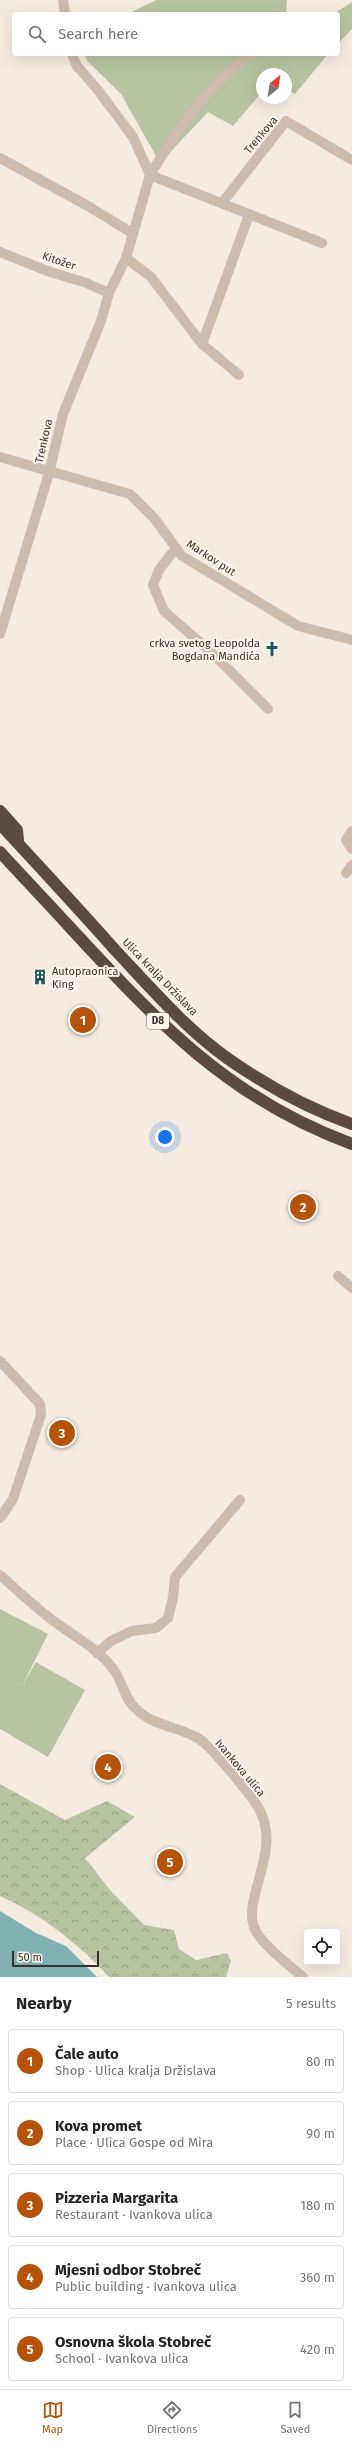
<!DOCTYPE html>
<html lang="en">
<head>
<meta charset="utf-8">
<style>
  :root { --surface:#fff; --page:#f2f2f2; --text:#222; --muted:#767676; --line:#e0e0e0; --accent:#b45309 }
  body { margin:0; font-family:"Fira Sans",sans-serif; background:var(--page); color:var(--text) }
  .controls { position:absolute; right:12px; bottom:12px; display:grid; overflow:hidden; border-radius:4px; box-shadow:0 4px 16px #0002 }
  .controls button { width:36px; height:36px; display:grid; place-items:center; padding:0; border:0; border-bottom:1px solid var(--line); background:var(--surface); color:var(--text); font:20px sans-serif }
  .compass { position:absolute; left:256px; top:68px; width:36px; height:36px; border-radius:50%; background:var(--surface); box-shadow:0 4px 16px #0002; rotate:30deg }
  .scale { position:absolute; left:12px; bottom:10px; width:87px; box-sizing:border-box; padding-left:4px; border:2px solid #3b302b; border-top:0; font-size:11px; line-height:14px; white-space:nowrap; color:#3b302b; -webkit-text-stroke:3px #fbf5ee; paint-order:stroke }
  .you { position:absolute; left:165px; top:1137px; width:14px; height:14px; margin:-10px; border:3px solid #fff; border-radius:50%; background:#1a73e8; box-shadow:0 0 0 6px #1a73e833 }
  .badge { display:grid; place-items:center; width:26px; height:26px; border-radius:50%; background:var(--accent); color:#fff; font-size:13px; font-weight:700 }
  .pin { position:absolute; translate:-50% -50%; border:2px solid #fff; box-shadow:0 1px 4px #0006 }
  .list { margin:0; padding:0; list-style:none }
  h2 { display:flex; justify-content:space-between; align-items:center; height:52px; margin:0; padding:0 16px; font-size:17px }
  h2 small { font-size:13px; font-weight:400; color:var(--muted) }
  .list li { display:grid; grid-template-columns:26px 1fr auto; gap:12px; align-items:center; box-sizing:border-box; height:64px; margin:0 8px 8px; padding:0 8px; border:1px solid var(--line); border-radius:4px }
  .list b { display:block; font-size:15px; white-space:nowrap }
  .list p { margin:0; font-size:13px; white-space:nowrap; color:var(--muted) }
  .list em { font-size:13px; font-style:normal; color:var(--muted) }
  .icon { flex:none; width:22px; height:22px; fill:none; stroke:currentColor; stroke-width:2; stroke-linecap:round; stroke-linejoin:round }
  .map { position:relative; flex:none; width:352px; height:1977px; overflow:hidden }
  .search { position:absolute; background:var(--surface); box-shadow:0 4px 16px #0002; left:12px; right:12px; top:12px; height:44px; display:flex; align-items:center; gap:10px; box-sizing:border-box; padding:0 14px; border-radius:4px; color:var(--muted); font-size:15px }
  .sheet { height:412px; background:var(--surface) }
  nav { display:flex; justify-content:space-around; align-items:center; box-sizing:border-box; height:56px; border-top:1px solid var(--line); background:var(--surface); font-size:11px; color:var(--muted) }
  nav a { display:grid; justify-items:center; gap:2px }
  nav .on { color:var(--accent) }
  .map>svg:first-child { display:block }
  .grass { fill:#b8c4a0 }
  .forest { fill:url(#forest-crowns) }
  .water { fill:#7fb0b2 }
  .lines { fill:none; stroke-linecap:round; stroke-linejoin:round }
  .street { stroke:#cdbbac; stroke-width:10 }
  .highway { stroke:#5c4a42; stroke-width:12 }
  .labels { text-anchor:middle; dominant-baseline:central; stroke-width:4; stroke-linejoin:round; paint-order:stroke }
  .shield { fill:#fbf5ee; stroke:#756b66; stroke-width:1 }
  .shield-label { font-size:10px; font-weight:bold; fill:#3b302b }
  .street-label { font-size:11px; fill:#3b302b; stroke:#fbf5ee }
  .poi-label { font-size:11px; fill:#3b302b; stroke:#fbf5ee; text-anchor:end }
</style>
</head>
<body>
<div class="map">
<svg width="352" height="1977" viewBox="0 0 352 1977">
  <defs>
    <pattern id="forest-crowns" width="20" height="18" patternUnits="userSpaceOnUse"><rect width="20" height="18" fill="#b8c4a0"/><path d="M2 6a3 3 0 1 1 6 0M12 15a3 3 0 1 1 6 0" fill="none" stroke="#97a083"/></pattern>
  </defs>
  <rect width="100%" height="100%" fill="#f4ebe1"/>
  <!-- grass -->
  <g class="grass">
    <polygon points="156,0 287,0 286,14 128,14"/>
    <polygon points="352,2 352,29 338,44 338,14 333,14"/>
    <polygon points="84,54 328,54 295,94 286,88 286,74 262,74 262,92 233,126 208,112 160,163 121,94 88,62"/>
    <polygon points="0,1609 48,1634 22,1686 36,1662 85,1690 48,1757 0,1729"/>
  </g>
  <!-- forest -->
  <path class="forest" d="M0 1784 65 1820 107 1801 135 1817 85 1858 110 1890 144 1925 174 1930 179 1949 196 1960 227 1953 231 1961 226 1977H109C79 1944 42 1915 0 1896Z"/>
  <!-- water -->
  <polygon class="water" points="0,1911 36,1933 66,1946 97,1977 0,1977"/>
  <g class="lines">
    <!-- street -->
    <g class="street">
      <polyline points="63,0 65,14"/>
      <path d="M250 55C207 86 177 130 150 175L322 243"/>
      <polyline points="0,158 88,206 132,233"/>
      <polyline points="222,203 286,121 352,160"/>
      <polyline points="0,252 50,272 84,282 109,293"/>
      <polyline points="126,258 151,277 202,344 239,375"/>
      <polyline points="202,344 249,215"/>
      <polyline points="0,457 130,494 154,518 182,556 298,626 352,640"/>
      <polyline points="175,549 159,570 153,585 164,611 213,654 268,709"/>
      <polyline points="0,634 49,473 63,414 101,321 109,293 126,258 150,175 133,137 97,89 77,66 72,54"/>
      <polyline points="352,831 346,840 352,849"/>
      <polyline points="346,873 352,865"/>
      <polyline points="338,1276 352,1288"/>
      <polyline points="0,1361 40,1404 41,1415 13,1499 0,1518"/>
      <path d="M0 1575C18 1591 36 1608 55 1622 74 1636 100 1650 114 1670 123 1683 124 1698 136 1709 152 1725 177 1727 196 1737 210 1744 249 1793 258 1807 285 1852 237 1902 257 1933 268 1950 288 1964 303 1977"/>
      <polyline points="97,1653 111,1641 132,1631 156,1628 168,1618 173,1598 175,1577 240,1500"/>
    </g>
    <!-- highway -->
    <g class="highway">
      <polyline points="0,811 17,830 18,840"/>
      <path d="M0 824C39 866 78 908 116 951 151 988 185 1028 227 1058 264 1084 309 1109 352 1124"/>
      <path d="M0 852C22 876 44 899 66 923 154 1018 226 1098 352 1144"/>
    </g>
  </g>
  <!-- icons -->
  <defs>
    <symbol id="church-bare" viewBox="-9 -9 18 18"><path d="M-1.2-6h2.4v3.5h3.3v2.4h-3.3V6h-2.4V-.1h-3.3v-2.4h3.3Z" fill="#1f5a5e" stroke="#fbf5ee" stroke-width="2.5" paint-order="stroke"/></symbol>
    <symbol id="building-bare" viewBox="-9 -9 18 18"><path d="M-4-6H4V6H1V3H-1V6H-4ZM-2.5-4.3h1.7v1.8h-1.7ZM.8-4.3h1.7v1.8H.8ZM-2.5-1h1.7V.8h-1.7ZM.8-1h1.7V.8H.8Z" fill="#1f5a5e" stroke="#fbf5ee" stroke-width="2.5" paint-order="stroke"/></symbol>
  </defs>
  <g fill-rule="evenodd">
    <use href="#church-bare" x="261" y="638" width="22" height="22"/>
    <use href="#building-bare" x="29" y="966" width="22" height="22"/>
  </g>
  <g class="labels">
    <!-- shield labels -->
    <rect class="shield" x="147" y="1013" width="22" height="16" rx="3"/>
    <g class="shield-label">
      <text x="158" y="1021">D8</text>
    </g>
    <!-- street labels -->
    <g class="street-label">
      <text transform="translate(261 135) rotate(-50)">Trenkova</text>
      <text transform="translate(59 261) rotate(19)">Kitožer</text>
      <text transform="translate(44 441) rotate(-77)">Trenkova</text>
      <text transform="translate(211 558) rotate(33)">Markov put</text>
      <text transform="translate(160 977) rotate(46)">Ulica kralja Držislava</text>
      <text transform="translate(240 1768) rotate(50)">Ivankova ulica</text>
    </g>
    <!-- poi labels -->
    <g class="poi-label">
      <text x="260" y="643">crkva svetog Leopolda<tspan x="260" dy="13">Bogdana Mandića</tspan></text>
      <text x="52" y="971" text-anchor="start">Autopraonica<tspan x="52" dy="13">King</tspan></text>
    </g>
  </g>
</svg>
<div class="controls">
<button><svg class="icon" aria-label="locate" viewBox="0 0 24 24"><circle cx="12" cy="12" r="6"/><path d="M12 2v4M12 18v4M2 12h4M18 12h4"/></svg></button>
</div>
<svg class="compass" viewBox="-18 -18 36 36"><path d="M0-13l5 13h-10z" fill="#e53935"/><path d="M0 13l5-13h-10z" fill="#767676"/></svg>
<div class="scale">50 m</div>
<div class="you"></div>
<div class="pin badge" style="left:83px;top:1020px">1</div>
<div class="pin badge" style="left:303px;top:1207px">2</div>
<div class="pin badge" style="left:62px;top:1433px">3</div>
<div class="pin badge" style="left:108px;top:1767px">4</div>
<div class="pin badge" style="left:170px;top:1862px">5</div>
<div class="search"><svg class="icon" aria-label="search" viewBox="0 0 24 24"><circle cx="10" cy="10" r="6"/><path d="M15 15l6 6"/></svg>Search here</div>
</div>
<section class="sheet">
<h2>Nearby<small>5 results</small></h2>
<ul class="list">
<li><span class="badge">1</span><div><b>Čale auto</b><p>Shop · Ulica kralja Držislava</p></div><em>80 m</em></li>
<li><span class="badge">2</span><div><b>Kova promet</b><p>Place · Ulica Gospe od Mira</p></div><em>90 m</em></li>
<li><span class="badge">3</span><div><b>Pizzeria Margarita</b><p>Restaurant · Ivankova ulica</p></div><em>180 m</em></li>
<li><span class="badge">4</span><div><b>Mjesni odbor Stobreč</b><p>Public building · Ivankova ulica</p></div><em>360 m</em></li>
<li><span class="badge">5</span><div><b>Osnovna škola Stobreč</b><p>School · Ivankova ulica</p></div><em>420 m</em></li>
</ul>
</section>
<nav>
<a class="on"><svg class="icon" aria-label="map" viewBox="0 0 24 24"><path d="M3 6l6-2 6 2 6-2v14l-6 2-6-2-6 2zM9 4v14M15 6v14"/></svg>Map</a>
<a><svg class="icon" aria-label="directions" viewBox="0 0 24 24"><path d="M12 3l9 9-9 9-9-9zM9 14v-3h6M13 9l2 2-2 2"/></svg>Directions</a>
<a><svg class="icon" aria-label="saved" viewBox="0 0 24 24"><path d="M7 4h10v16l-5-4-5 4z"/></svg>Saved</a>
</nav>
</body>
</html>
